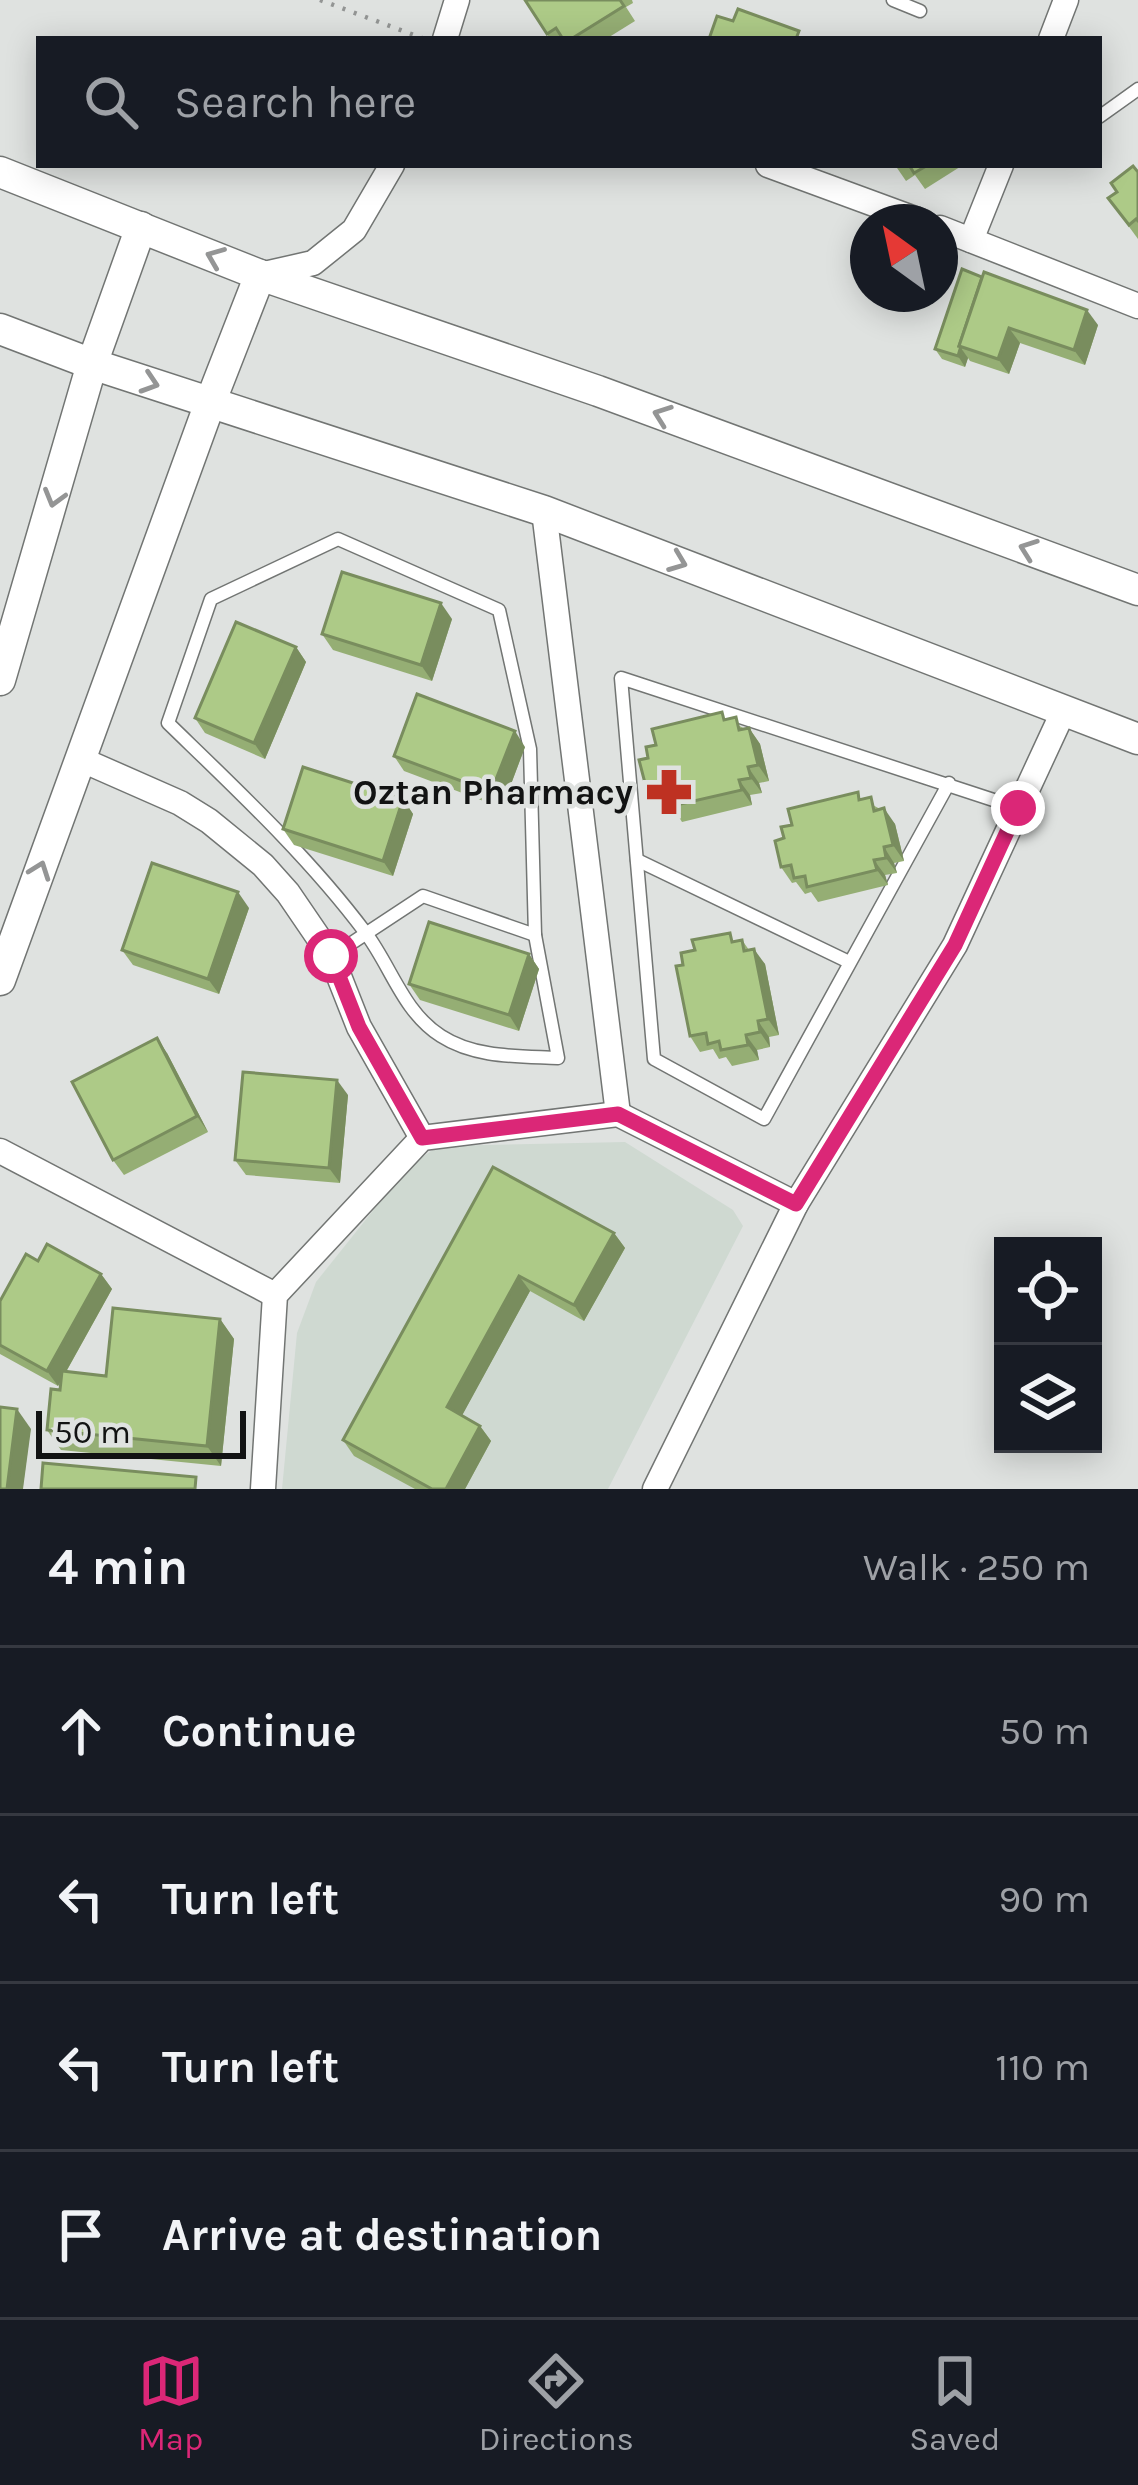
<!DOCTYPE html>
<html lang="en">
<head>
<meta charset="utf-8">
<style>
  :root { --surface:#171b24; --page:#20242c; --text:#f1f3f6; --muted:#9ea1a6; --line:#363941; --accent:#db2777 }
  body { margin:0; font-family:Karla,sans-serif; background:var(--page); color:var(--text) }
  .controls { position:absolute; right:36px; bottom:36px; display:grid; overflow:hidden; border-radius:0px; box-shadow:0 6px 30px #0003 }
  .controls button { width:108px; height:108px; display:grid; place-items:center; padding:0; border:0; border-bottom:3px solid var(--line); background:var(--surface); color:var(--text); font:60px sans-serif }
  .compass { position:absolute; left:850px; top:204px; width:108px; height:108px; border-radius:50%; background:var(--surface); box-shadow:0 6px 30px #0003; rotate:327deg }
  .scale { position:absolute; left:36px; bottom:30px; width:210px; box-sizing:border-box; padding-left:12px; border:6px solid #121313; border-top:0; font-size:33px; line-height:42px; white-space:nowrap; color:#121313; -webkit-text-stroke:9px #dfe2e0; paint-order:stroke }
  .stop { position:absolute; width:36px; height:36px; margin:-27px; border:9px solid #db2777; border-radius:50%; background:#fff }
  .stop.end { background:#db2777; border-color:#fff; box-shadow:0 3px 12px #0008 }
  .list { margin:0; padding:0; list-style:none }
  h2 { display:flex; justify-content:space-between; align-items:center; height:156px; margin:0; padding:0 48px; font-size:51px }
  h2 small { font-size:39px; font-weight:400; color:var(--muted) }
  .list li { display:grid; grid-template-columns:78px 1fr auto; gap:36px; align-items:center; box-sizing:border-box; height:168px; padding:0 48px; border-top:3px solid var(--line) }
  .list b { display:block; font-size:45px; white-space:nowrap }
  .list em { font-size:39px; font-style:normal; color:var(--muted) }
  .icon { flex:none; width:66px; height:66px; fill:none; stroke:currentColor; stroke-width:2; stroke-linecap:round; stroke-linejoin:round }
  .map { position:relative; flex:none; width:1138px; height:1489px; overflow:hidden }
  .search { position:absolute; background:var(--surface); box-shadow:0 6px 30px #0003; left:36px; right:36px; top:36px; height:132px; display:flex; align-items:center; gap:30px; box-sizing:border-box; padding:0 42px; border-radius:0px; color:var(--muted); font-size:45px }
  .sheet { height:828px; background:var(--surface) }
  nav { display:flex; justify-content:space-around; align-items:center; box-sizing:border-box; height:168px; border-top:3px solid var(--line); background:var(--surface); font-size:33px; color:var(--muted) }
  nav a { display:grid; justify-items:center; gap:6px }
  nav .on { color:var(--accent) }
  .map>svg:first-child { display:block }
  .built { fill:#cfd9d1 }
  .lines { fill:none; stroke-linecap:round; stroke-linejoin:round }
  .service-casing { stroke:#727573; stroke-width:15 }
  .minor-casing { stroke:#727573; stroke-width:27 }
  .tertiary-casing { stroke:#727573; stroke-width:33 }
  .path { stroke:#939594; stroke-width:4.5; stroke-dasharray:3 9; stroke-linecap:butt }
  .service { stroke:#fff; stroke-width:12 }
  .minor { stroke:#fff; stroke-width:24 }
  .tertiary { stroke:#fff; stroke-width:30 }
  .wall { fill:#95ae74 }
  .shaded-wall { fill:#798d5e }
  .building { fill:#adca87; stroke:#798d5e; stroke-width:3 }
  .oneway { stroke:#949595 }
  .route { stroke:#db2777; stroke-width:15 }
  .labels { text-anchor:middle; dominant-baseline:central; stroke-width:9; stroke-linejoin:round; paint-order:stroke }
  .poi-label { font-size:36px; font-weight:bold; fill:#121313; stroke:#dfe2e0; text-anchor:end }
</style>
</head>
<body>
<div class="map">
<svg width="1138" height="1489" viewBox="0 0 1138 1489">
  <rect width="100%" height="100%" fill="#dfe2e0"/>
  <!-- built -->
  <polygon class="built" points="625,1142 733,1210 743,1226 608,1489 282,1489 297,1333 316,1282 407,1168 438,1146"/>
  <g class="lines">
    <defs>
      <g id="service">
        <polyline points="893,0 920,11"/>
        <polyline points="1099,117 1138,89"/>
        <path d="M338 539 499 610 530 749 535 935 558 1058C518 1056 475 1058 441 1036 403 1012 391 966 365 932 308 856 236 789 168 723L211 599Z"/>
        <polyline points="949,783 764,1119 654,1059 621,678 1018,808"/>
        <polyline points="637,860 849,962"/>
        <polyline points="332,956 423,896 535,935"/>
      </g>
      <g id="minor">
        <polyline points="445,39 457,0"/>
        <polyline points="1051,39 1066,0"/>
        <polyline points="768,165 923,222"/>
        <polyline points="940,228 1138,306"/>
        <polyline points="971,240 1001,165"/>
        <polyline points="260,275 313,263 354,230 392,165"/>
        <polyline points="544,511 618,1114"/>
        <polyline points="80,759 180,803 209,821 263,865 288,893 331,956 359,1027 422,1138"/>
        <polyline points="0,1151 275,1295"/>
        <polyline points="263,1489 275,1295 422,1138 618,1114 796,1204"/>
        <polyline points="655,1489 796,1204 955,945 1064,710"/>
      </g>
      <g id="tertiary">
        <polyline points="0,172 260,275 598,391 1138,590"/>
        <polyline points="0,329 92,364 544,511 1138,739"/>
        <polyline points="0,680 92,364 141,227"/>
        <polyline points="0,980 210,403 260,275"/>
      </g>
    </defs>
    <!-- service casing -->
    <use href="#service" class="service-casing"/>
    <!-- minor casing -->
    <use href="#minor" class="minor-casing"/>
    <!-- tertiary casing -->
    <use href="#tertiary" class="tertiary-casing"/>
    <!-- path -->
    <polyline class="path" points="320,0 422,38"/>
    <!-- service -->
    <use href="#service" class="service"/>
    <!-- minor -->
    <use href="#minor" class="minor"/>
    <!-- tertiary -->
    <use href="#tertiary" class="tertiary"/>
  </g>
  <!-- wall -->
  <g class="wall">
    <polygon points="525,0 632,0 633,3 626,7 635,21 606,39 550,39"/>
    <polygon points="895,165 963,165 925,189 915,175 906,181"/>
    <polygon points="1138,172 1138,239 1108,198"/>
    <polygon points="982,277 1098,325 1085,365 1020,343 1009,374 970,361 968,358 965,367 942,359 935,349"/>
    <polygon points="452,619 432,681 333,650 322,634"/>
    <polygon points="296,647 306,662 265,759 205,733 195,718"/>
    <polygon points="727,719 745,729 749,728 760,744 769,781 759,783 762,793 750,795 752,805 682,822 676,812 670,814 661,802 657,803 646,787 656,745"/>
    <polygon points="525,747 502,808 404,771 394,756"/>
    <polygon points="403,799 413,814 393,876 294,845 283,829"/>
    <polygon points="862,799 880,809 895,824 904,861 894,863 897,873 885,875 888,885 818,902 811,892 805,894 796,882 792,883 781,867 792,825"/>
    <polygon points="249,908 219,994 133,965 122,950"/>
    <polygon points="742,940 749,950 765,964 779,1035 769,1037 770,1047 757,1050 759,1060 732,1066 726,1057 719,1059 713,1049 700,1052 690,1036 683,965"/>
    <polygon points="529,954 539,969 519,1031 420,1000 409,984"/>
    <polygon points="167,1053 208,1132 124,1175 113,1160"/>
    <polygon points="348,1095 340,1183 246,1175 235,1160"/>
    <polygon points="493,1167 614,1233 625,1248 584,1321 530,1291 462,1415 480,1426 491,1441 465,1489 415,1489 354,1456 343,1440"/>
    <polygon points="38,1261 101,1274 112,1289 66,1372 106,1376 220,1319 234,1339 221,1466 61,1450 47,1430 61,1381 58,1386 0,1354 0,1301"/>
  </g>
  <!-- shaded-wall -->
  <g class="shaded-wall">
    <polygon points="1087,310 1098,325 1085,365 1074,350"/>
    <polygon points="1009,328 1020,343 1009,374 998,359"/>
    <polygon points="961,348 968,358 965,367 958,356"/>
    <polygon points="441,603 452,619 432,681 421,665"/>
    <polygon points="296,647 306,662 265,759 254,743"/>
    <polygon points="749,728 760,744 769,781 758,765"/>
    <polygon points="515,731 525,747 502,808 491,792"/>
    <polygon points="748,767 759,783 762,793 751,778"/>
    <polygon points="739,780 750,795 752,805 742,790"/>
    <polygon points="403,799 413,814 393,876 383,861"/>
    <polygon points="884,808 895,824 904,861 893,845"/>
    <polygon points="884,847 894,863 897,873 886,858"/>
    <polygon points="874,860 885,875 888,885 877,870"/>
    <polygon points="238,892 249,908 219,994 208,979"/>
    <polygon points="754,949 765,964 779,1035 768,1019"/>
    <polygon points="529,954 539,969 519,1031 509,1015"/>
    <polygon points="758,1021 769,1037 770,1047 760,1032"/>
    <polygon points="746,1035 757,1050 759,1060 748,1045"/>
    <polygon points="157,1038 167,1053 208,1132 197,1116"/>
    <polygon points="337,1080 348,1095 340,1183 329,1168"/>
    <polygon points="614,1233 625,1248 584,1321 574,1305"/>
    <polygon points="101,1274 112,1289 58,1386 47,1371"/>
    <polygon points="519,1276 530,1291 458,1423 447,1407"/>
    <polygon points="220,1319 234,1339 221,1466 207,1446"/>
    <polygon points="17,1409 31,1429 23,1489 7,1489"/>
    <polygon points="480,1426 491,1441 465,1489 446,1489"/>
  </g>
  <!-- building -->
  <g class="building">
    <polygon points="525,0 620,0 624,6 571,39 563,39 556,28 547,34"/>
    <polygon points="738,9 799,31 796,39 709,39 717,16 733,21"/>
    <polygon points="909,165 928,165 914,173"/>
    <polygon points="1133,166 1138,172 1138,221 1136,219 1129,225 1108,198 1117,192 1111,183"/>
    <polygon points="962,269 982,277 959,346 961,346 958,356 935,349"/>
    <polygon points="984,272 1087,310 1074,350 1009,328 998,359 959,346"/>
    <polygon points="342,572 441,603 421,665 322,634"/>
    <polygon points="236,622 296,647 254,743 195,718"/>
    <polygon points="417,694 515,731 491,792 394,756"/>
    <polygon points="722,712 724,720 736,717 739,730 749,728 758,765 748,767 751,778 739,780 742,790 672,806 670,796 659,798 656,785 646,787 639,760 648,758 646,747 656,745 652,729"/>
    <polygon points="303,767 403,799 383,861 283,829"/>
    <polygon points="858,792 859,800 871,797 874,811 884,808 893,845 884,847 886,858 874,860 877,870 807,887 805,876 794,878 791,865 781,867 775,841 784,838 781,827 792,825 788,809"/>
    <polygon points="152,863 238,892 208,979 122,950"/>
    <polygon points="429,922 529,954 509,1015 409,984"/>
    <polygon points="730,933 732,942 742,940 744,951 754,949 768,1019 758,1021 760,1032 746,1035 748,1045 721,1050 719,1041 708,1044 706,1033 690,1036 676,966 683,965 681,953 695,950 692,940"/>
    <polygon points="157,1038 197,1116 113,1160 72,1082"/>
    <polygon points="243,1072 337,1080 329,1168 235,1160"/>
    <polygon points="493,1167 614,1233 574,1305 519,1276 447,1407 480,1426 446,1489 432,1489 343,1440"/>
    <polygon points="47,1244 101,1274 47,1371 0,1345 0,1301 26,1254 38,1261"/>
    <polygon points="113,1308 220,1319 207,1446 47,1430 51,1389 60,1390 62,1371 106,1376"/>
    <polygon points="0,1407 17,1409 7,1489 0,1489"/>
    <polygon points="43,1463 196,1477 195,1489 41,1489"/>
  </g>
  <!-- one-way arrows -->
  <defs><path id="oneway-chevron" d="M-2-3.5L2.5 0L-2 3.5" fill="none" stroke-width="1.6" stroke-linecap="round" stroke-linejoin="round" transform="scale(3)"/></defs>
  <g class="oneway">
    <use href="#oneway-chevron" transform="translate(215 257) rotate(-158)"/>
    <use href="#oneway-chevron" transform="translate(150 383) rotate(18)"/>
    <use href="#oneway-chevron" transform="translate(662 415) rotate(-160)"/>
    <use href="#oneway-chevron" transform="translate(54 498) rotate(106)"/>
    <use href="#oneway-chevron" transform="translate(1028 549) rotate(-160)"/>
    <use href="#oneway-chevron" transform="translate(678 562) rotate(21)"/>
    <use href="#oneway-chevron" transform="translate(40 870) rotate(-70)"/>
  </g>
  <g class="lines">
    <!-- route -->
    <polyline class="route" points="331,956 359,1027 422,1138 618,1114 796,1204 955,945 1018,808"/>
  </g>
  <!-- icons -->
  <defs>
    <symbol id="pharmacy-bare" viewBox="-9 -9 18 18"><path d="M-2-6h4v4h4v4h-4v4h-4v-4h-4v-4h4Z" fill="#be3122" stroke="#dfe2e0" stroke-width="2.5" paint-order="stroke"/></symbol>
  </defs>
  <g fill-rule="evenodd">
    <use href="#pharmacy-bare" x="636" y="759" width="66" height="66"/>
  </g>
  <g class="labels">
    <!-- poi labels -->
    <g class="poi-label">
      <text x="633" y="792">Oztan Pharmacy</text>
    </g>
  </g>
</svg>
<div class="controls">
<button><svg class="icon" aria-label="locate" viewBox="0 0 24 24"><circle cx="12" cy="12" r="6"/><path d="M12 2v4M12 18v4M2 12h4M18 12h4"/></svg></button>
<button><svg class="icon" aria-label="layers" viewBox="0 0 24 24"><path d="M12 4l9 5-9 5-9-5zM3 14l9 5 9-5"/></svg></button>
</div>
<svg class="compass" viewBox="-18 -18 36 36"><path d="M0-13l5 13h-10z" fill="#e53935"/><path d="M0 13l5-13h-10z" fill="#9ea1a6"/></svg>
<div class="scale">50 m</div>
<div class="stop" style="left:331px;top:956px"></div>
<div class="stop end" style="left:1018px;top:808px"></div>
<div class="search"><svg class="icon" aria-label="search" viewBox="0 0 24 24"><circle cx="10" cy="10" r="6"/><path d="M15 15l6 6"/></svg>Search here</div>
</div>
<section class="sheet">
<h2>4 min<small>Walk · 250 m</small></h2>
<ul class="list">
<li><svg class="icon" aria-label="ahead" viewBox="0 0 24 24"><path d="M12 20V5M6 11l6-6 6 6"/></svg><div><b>Continue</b></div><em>50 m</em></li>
<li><svg class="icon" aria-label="left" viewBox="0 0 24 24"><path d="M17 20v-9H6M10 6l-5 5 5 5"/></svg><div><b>Turn left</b></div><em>90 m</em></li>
<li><svg class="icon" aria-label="left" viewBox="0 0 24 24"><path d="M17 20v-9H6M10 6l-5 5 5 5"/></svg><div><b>Turn left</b></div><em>110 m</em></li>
<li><svg class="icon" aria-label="arrive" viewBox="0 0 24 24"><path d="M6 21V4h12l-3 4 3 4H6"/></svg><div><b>Arrive at destination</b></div></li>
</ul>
</section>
<nav>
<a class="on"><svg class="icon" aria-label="map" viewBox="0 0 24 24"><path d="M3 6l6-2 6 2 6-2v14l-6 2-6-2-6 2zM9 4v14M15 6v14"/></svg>Map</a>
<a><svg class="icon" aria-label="directions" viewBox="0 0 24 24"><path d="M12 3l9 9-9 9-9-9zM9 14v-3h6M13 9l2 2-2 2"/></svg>Directions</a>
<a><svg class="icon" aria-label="saved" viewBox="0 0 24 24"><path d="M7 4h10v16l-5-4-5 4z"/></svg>Saved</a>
</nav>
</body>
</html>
